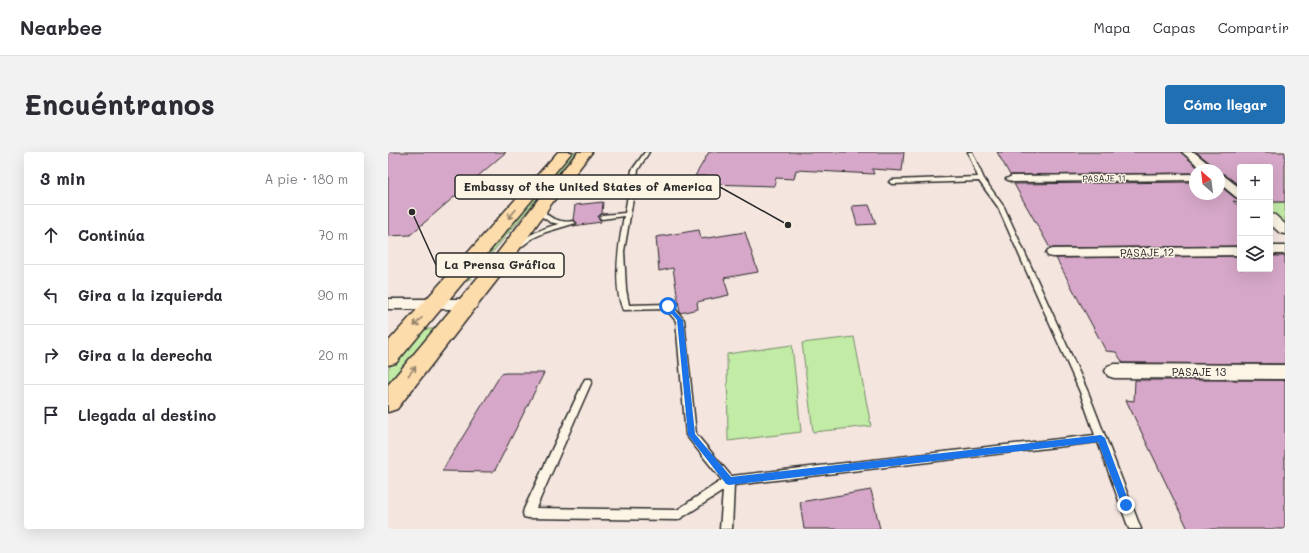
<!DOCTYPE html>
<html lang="es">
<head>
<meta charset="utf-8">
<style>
  :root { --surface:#fff; --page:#f2f2f3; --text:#2b2b33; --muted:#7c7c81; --line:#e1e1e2; --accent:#1f6fb2 }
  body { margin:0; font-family:Mali,sans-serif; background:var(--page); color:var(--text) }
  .controls { position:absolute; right:12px; top:12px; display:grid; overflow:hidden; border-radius:4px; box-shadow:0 4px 16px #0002 }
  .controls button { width:36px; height:36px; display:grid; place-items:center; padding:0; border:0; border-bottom:1px solid var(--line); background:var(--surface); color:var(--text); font:20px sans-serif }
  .compass { position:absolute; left:801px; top:12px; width:36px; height:36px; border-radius:50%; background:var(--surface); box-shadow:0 4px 16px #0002; rotate:332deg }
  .stop { position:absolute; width:12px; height:12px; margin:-9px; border:3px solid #1a73e8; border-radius:50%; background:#fff }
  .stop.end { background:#1a73e8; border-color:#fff; box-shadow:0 1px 4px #0008 }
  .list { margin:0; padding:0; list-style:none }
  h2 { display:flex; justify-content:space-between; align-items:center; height:52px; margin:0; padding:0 16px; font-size:17px }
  h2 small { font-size:13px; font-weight:400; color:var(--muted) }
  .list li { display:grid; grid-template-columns:26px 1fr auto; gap:12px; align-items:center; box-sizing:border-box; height:60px; padding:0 16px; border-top:1px solid var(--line) }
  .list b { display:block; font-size:15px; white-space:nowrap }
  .list em { font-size:13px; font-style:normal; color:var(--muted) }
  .icon { flex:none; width:22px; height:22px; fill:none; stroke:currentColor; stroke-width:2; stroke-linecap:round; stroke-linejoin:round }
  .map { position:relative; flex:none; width:897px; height:377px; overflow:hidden; border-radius:4px }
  header { display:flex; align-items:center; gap:24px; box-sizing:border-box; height:56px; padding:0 20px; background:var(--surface); border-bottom:1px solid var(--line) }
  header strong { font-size:19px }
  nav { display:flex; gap:22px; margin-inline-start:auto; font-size:14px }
  .intro { display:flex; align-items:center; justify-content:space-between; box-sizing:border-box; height:96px; padding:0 24px }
  h1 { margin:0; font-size:28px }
  .button { padding:10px 18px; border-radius:4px; background:var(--accent); color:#fff; font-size:14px; font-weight:700 }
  main { display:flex; gap:24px; padding:0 24px }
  aside { flex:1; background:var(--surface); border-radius:4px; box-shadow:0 4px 16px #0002 }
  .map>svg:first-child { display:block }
  .green { fill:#c2eba6; stroke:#768b68 }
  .building { fill:#d6a7c8; stroke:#2b2b2b }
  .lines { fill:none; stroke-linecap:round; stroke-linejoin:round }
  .service-casing { stroke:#2b2b2b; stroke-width:3 }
  .minor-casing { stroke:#2b2b2b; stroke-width:3 }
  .primary-casing { stroke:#2b2b2b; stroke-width:3 }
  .service { fill:#fcf5e5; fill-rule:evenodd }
  .minor { fill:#fcf5e5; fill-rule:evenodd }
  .primary { fill:#fddcac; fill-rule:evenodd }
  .oneway { stroke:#94846c }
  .route { fill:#1a73e8 }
  .labels { text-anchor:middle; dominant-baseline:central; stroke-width:3; stroke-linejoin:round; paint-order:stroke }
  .far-street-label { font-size:9px; fill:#2b2b2b; stroke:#fcf5e5 }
  .street-label { font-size:11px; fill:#2b2b2b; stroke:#fcf5e5 }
  .leader { fill:none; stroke:#2b2b2b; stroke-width:1.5 }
  .callout-dot { fill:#2b2b2b; stroke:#fcf5e5; stroke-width:1.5 }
  .callout { fill:#fcf5e5; stroke:#2b2b2b; stroke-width:1.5 }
  .callout-label { font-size:12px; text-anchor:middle; font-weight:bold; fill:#2b2b2b }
</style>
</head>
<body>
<header>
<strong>Nearbee</strong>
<nav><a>Mapa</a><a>Capas</a><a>Compartir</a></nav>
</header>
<div class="intro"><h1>Encuéntranos</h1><a class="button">Cómo llegar</a></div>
<main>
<aside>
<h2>3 min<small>A pie · 180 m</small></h2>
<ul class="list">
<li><svg class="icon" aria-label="ahead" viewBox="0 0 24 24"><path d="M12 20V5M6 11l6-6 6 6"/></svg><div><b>Continúa</b></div><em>70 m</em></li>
<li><svg class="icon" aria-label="left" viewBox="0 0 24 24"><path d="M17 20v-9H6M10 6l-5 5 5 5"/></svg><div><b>Gira a la izquierda</b></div><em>90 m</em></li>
<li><svg class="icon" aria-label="right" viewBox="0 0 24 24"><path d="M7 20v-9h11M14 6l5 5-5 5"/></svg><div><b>Gira a la derecha</b></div><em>20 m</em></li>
<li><svg class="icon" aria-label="arrive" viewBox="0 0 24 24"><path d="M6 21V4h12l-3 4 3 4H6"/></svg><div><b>Llegada al destino</b></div></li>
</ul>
</aside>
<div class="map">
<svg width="897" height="377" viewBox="0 0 897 377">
  <rect width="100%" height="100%" fill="#f4e5df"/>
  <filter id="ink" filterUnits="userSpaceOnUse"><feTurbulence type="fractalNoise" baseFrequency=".025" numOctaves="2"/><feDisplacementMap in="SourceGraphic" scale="8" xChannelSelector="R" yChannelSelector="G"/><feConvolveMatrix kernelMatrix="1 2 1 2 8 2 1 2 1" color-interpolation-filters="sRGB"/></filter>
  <g filter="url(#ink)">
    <!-- green -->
    <g class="green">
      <polygon points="184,0 188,0 82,127 76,128"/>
      <polygon points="882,50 897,50 897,77 882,66"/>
      <polygon points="34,177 54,177 0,243 0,217"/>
      <polygon points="466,185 483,274 425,280 414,191"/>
      <polygon points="404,193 413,280 340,289 339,202"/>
    </g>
    <!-- building -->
    <g class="building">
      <polygon points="0,0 118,0 22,83 0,84"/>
      <polygon points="321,0 516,0 514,19 484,17 486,22 408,18 406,27 388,26 386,34 323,32 327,24 307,24"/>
      <polygon points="609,0 793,0 813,18 807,18 807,21 622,23"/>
      <polygon points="808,0 897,0 897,50 882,50 882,15 852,15 852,34 836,22 831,21 831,18"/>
      <polygon points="807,30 807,42 831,42 831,33 847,46 852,47 852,50 845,49 852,55 852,94 662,96 626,32"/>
      <polygon points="215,50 214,61 210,65 213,70 185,74 189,71 185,68 187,53"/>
      <polygon points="481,53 488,72 469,73 464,54"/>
      <polygon points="311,78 313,87 357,80 370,120 336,126 341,143 309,150 310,157 292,161 285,116 271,119 268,85"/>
      <polygon points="852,104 852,117 882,117 882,104 897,104 897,212 735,211 728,200 718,199 668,106"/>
      <polygon points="117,221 156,221 107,318 104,320 54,319 113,222"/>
      <polygon points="747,228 897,228 897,377 800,377 738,248 746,249"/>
      <polygon points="483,338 492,377 416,377 412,350"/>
    </g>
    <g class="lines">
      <defs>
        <g id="service">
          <path d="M257 0H261L250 18 236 99 238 137 241 153 280 152H283L296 168 308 282 343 324 707 283 692 240 610 55 591 29 504 32 501 30 504 28 590 25 580 0H584L596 27 616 55 700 240 753 377H741L710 290 346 333 344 377H332L335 339 290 368 140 366 136 365 135 361 136 357 196 229 197 227H203L204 229 148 356 289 358 334 328 298 283 288 169 278 157 235 158C224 133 231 90 236 64L214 67 211 65 214 63 237 61 244 18Z"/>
          <path d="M156 51 159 53 158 62C166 68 176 71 185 69L188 71 158 80 145 86 133 95H129V93C141 82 155 76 171 72L162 70 153 64V53Z"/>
        </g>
        <g id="minor">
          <polygon points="794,0 806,0 828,18 815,18"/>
          <polygon points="807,22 807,28 624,30 618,27 624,24"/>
          <polygon points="831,22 835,23 852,36 852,46 848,45 831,31"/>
          <polygon points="882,62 887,63 897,72 897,82 892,81 882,72"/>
          <rect x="882" y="94" width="15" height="8"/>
          <polygon points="852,95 852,103 665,105 660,104 658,101 660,98 665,97"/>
          <polygon points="0,147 78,147 84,148 86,152 84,156 78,157 0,157"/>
          <polygon points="726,212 897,213 897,227 726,226 720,224 717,219 720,214"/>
        </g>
        <g id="primary">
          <polygon points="170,0 184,0 8,211 0,213 0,190"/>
          <polygon points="190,0 204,0 164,51 116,119 9,257 0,260 0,233 102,111 152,45"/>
        </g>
      </defs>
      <!-- service casing -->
      <use href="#service" class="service-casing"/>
      <!-- minor casing -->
      <use href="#minor" class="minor-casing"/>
      <!-- primary casing -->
      <use href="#primary" class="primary-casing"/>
      <!-- service -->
      <use href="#service" class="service"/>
      <!-- minor -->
      <use href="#minor" class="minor"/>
      <!-- primary -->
      <use href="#primary" class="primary"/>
    </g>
    <!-- one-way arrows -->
    <defs><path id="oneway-shaft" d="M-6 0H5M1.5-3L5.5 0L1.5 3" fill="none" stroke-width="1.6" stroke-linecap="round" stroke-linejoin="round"/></defs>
    <g class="oneway">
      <use href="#oneway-shaft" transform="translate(124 62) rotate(131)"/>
      <use href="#oneway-shaft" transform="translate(30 170) rotate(132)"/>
      <use href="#oneway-shaft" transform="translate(24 219) rotate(-51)"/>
    </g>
  </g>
  <!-- route -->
  <polygon class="route" points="280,152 295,168 307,282 343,325 713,283 717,286 742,353 741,356 735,356 710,290 341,333 338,332 300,283 289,168 277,154"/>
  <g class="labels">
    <!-- far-street labels -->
    <g class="far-street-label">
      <text transform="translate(716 26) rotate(-1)">PASAJE 11</text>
    </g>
    <!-- street labels -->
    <g class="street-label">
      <text transform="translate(759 100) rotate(-1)">PASAJE 12</text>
      <text x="811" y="219">PASAJE 13</text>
    </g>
  </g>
  <!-- callouts -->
  <path class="leader" d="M400 73L332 35M24 60L48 113"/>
  <g class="callout-dot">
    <circle cx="400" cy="73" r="4"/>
    <circle cx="24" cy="60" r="4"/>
  </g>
  <g class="callout">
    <rect x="67" y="23" width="265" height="24" rx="4"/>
    <rect x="48" y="101" width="128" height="24" rx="4"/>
  </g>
  <g class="callout-label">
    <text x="200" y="39">Embassy of the United States of America</text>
    <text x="112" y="117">La Prensa Gráfica</text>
  </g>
</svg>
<div class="controls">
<button>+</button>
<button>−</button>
<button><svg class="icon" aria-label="layers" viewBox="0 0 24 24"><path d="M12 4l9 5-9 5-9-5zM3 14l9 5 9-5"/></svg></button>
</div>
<svg class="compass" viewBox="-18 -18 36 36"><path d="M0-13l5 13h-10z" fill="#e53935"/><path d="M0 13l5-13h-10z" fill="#7c7c81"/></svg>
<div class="stop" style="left:280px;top:154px"></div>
<div class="stop end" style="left:738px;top:353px"></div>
</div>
</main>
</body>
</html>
